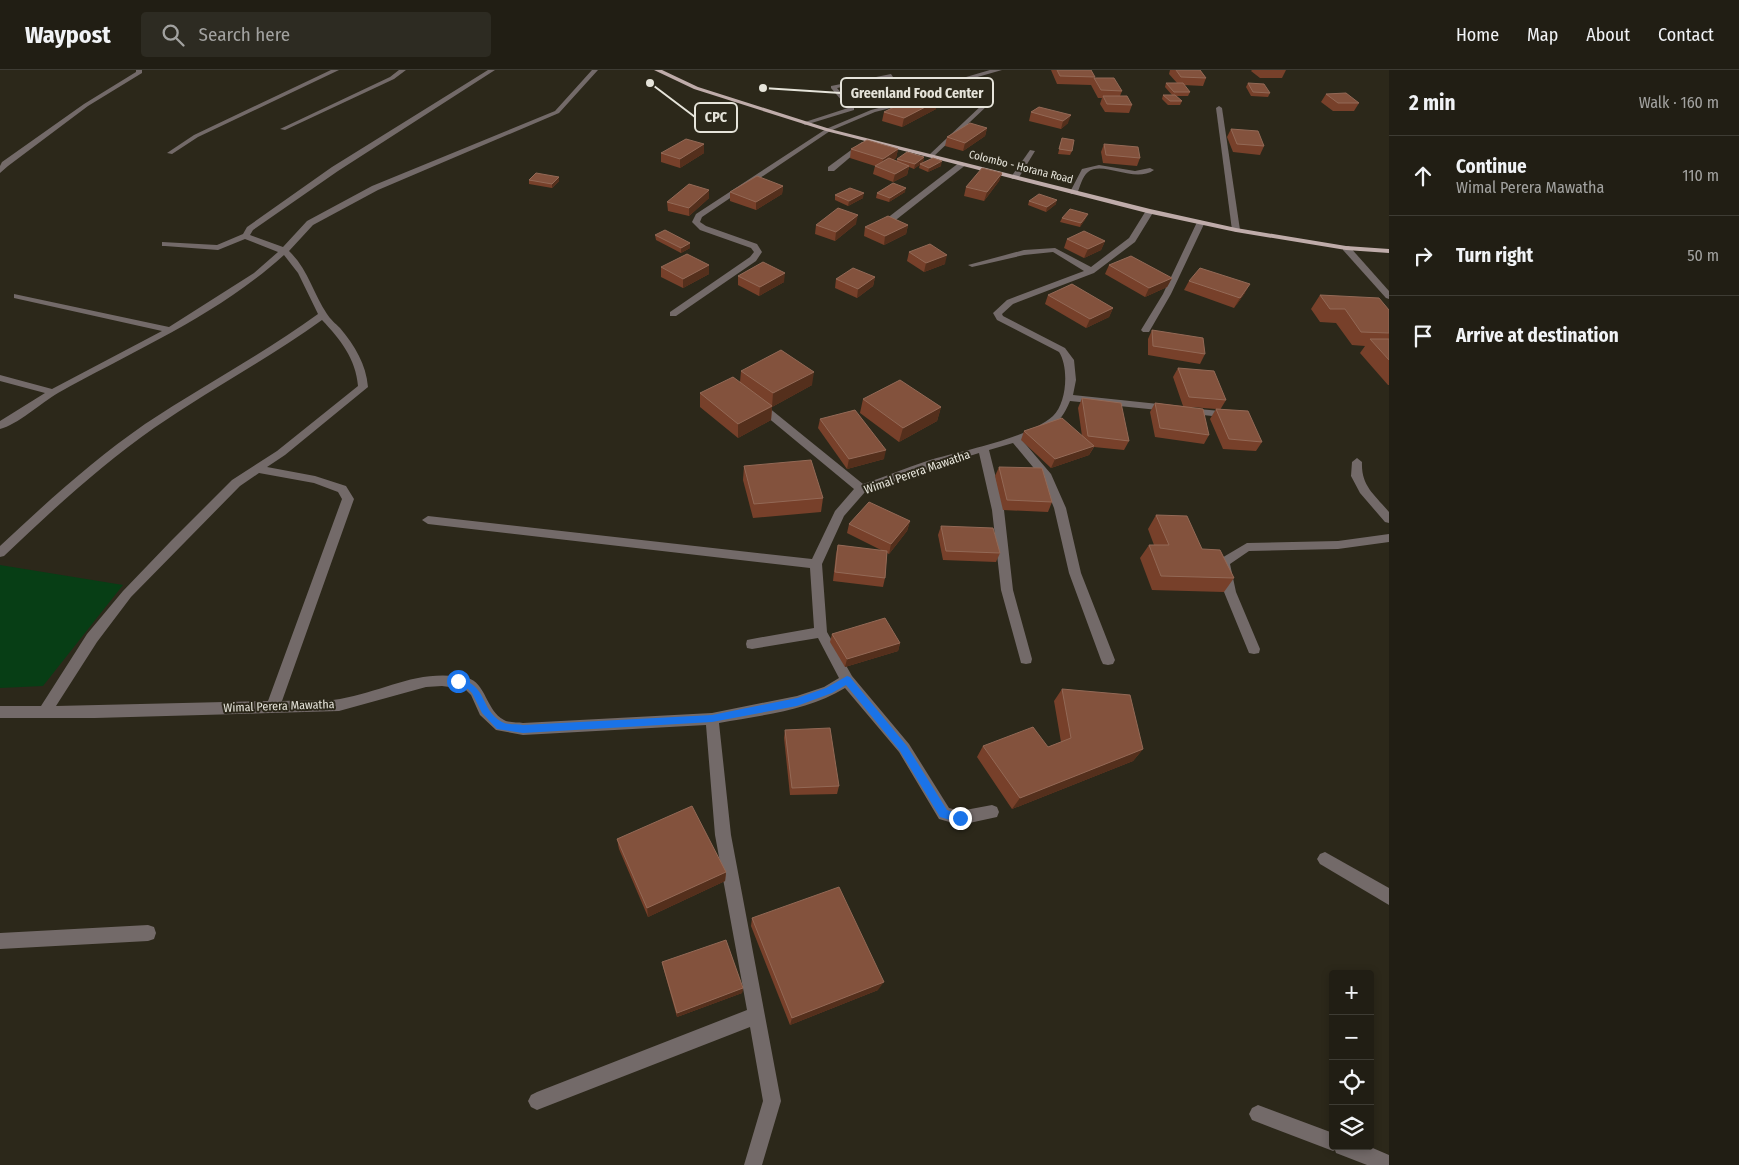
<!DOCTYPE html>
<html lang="en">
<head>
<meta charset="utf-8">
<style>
  :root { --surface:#211e14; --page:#2d2b22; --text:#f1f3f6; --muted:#a2a2a0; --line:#3e3c34 }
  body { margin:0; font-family:"Fira Sans Condensed",sans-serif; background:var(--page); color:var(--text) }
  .controls { position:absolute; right:15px; bottom:15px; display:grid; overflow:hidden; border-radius:5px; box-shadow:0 2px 8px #0003 }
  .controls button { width:45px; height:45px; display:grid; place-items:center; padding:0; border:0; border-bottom:1px solid var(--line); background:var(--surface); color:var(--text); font:25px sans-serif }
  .stop { position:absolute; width:15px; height:15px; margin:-11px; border:4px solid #1a73e8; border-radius:50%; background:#fff }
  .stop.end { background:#1a73e8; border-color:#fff; box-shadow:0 1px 5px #0008 }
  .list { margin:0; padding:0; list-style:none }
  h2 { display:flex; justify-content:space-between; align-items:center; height:65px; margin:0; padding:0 20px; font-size:21px }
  h2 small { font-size:16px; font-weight:400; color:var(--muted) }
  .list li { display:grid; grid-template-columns:32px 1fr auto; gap:15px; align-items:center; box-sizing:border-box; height:80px; padding:0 20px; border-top:1px solid var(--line) }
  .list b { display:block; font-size:19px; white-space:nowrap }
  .list p { margin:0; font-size:16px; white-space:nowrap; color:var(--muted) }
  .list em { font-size:16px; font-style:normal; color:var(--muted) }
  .icon { flex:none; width:28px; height:28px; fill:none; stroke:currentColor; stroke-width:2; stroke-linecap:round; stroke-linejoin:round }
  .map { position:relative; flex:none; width:1389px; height:1095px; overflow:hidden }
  header { display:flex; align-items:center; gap:30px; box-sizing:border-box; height:70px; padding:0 25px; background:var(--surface); border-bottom:1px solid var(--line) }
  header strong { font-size:24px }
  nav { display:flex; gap:28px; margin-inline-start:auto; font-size:18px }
  .search { width:350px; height:45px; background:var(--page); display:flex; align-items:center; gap:12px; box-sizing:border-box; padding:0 18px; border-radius:5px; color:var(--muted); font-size:19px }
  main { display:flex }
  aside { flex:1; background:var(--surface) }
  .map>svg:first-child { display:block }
  .green { fill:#073e15 }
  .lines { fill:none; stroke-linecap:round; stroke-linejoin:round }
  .minor { fill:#736a69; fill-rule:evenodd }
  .major { fill:#bfacaa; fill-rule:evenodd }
  .wall { fill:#77402a }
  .shaded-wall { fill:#542f1c }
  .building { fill:#83523d; stroke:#936956 }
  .route { fill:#1a73e8 }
  .labels { text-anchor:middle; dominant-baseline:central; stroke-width:4; stroke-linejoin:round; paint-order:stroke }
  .far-street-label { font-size:11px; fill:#e6e4da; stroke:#2c281a }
  .street-label { font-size:12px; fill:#e6e4da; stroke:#2c281a }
  .leader { fill:none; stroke:#e6e4da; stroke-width:2 }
  .callout-dot { fill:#e6e4da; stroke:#2c281a; stroke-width:2 }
  .callout { fill:#2c281a; stroke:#e6e4da; stroke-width:2 }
  .callout-label { font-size:14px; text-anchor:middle; font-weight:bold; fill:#e6e4da }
</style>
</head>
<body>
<header>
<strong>Waypost</strong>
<div class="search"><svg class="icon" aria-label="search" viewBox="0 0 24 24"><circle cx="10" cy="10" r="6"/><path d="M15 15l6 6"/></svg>Search here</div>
<nav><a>Home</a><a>Map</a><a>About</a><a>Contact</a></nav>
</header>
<main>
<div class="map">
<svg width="1389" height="1095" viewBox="0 0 1389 1095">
  <rect width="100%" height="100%" fill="#2c281a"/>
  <!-- green -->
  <polygon class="green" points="0,495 123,515 43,616 0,618"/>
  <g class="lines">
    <!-- minor -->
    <g class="minor">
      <polygon points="136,0 142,0 142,3 88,36 8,96 0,103 0,96 2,92 84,34 136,2"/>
      <polygon points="331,0 339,0 198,67 172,84 167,83 194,65"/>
      <polygon points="399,0 406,0 394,9 285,60 280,59 390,7"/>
      <path d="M488 0H495L338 101 253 160 250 165 283 177 307 151 372 116 555 41 592 0H598L559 43 378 120 313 155 289 181C308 199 313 223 327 244 330 249 336 254 340 258 355 276 366 294 368 317L285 385 267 397 315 406 346 416 354 429 282 631C301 630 321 632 340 629 386 621 418 598 467 608 486 612 486 641 504 650 509 653 518 652 523 653L712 643 797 626 824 617 839 608 818 568 752 579 747 578 746 574 747 570 752 569 814 558 810 498 428 454 422 450 428 446 812 489 835 441 854 419 755 337V333H763L863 414C884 407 906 398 927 391 963 380 1025 370 1053 346 1067 333 1069 297 1059 282L997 250 993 243 1007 230 1084 201 1053 182 1024 185 972 197 968 195 1024 180 1055 178 1091 197 1129 168 1147 139 1154 141 1135 172 1094 203 1013 234 1002 244 1003 246 1065 278 1074 290 1076 310 1073 325 1168 335 1173 338 1168 341 1070 331C1059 358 1047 359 1022 370L1051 404 1066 438 1081 503 1115 590 1113 594 1108 595 1103 594 1101 590 1069 503 1054 438 1042 408 1013 373 989 380 1004 440 1013 520 1032 589 1031 593 1026 594 1021 593 1020 589 1001 520 992 440 979 383 935 397 865 422 844 446 822 494 827 562 852 606 909 674 949 738 960 741 992 735 997 737 999 742 997 747 960 755 939 749 899 682 845 618C808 641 761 645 719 653L731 765 781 1031 762 1095H744L763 1031 750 957 537 1040 531 1037 528 1031 531 1025 537 1022 747 940 715 765 706 655 523 665 496 660 480 645 471 625 465 619 442 616 426 617 339 641 95 648H0V636H41L87 564 123 521 171 471 232 410 277 381 358 316C356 289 340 269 322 250 268 289 209 320 154 358 100 396 51 441 4 486L0 487V476C46 433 93 390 145 354 202 316 263 284 318 244L298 203 284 185C218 245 135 280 58 323 41 333 17 355 0 359V351L45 323 0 311V305L52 319 162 261 14 228V224L169 257 254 203 278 182 245 169 218 180 165 176H162V172L217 175 243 164 247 157 332 97ZM259 403 314 413 338 422 342 429 268 631 56 636 97 572 131 527 240 416Z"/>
      <polygon points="990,0 1002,0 953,14 922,30 875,42 830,61 702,147 700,152 706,156 757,174 762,182 756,191 676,246 670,246 670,242 750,187 754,182 751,178 700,160 692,152 696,144 826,59 871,40 918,28 949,12"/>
      <polygon points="891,4 893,7 837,18 854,38 854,40 805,55 802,53 848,38 831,18 831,16"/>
      <polygon points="983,34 988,35 933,87 929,87 929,85"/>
      <polygon points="1219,36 1222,38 1240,160 1236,162 1232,160 1216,38"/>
      <polygon points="862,72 867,73 834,101 828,101 828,97"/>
      <polygon points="1030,80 1035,81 1018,109 1012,109 1011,107"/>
      <polygon points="960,92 967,94 892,153 886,153 886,149"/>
      <path d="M1099 95 1135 101 1150 98 1154 100C1134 114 1103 90 1088 102 1082 107 1080 117 1077 124H1071L1070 122 1082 99Z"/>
      <polygon points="1198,150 1205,152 1171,224 1149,262 1143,262 1141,260 1163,224"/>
      <polygon points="1343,176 1349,176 1389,221 1389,229 1386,228 1343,180"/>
      <polygon points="1188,338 1231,342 1236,345 1231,348 1184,343 1183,341"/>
      <path d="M1357 388 1362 392C1361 416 1374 424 1389 442V453L1385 452 1360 423 1351 406 1352 392Z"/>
      <polygon points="1389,464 1389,472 1338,479 1249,481 1230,494 1236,522 1260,579 1259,583 1254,584 1249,583 1224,522 1218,492 1220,489 1247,473 1338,471"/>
      <polygon points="1325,782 1389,818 1389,835 1320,794 1317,789 1320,784"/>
      <polygon points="148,855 154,857 156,863 154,869 148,871 0,879 0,863"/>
      <polygon points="1258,1035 1333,1063 1333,1076 1368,1076 1389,1085 1389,1095 1367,1095 1336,1083 1335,1080 1333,1081 1252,1050 1249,1044 1252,1038"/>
    </g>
    <!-- major -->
    <polygon class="major" points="654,0 662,0 698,17 830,59 1150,139 1236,158 1346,176 1389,179 1389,183 1346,180 1236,162 1147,143 826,61 694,19"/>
  </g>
  <!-- wall -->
  <g class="wall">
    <polygon points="1051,0 1091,0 1095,8 1122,21 1120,26 1132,35 1129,43 1105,42 1100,34 1102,28 1098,28 1091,15 1057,14"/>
    <polygon points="1170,0 1200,0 1206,8 1203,16 1184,15 1190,22 1188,26 1176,26 1182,31 1180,35 1168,35 1162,29 1163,25 1172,25 1165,17 1166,13 1177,13 1169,4"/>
    <polygon points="1252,0 1286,0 1282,8 1260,8 1251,1"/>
    <polygon points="1248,13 1270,23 1268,27 1251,26 1246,17"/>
    <polygon points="1326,24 1359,33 1354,41 1333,41 1321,32"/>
    <polygon points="1039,37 1068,53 1061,59 1029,51 1031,42"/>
    <polygon points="936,39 902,57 882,51 884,42"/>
    <polygon points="987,58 985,66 963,81 945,76 947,67"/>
    <polygon points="1231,59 1264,76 1260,85 1233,82 1227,67"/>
    <polygon points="1062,68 1072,81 1070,85 1058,84"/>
    <polygon points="704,74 704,83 680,98 661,92 661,83"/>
    <polygon points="1104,74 1140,88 1137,96 1103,93 1101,82"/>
    <polygon points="851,79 898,79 896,88 893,90 897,91 897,89 924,87 923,92 914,99 909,97 907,105 893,112 873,104 875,96 850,88"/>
    <polygon points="920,94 941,96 928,102 919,98"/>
    <polygon points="1002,103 999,111 984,131 964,126 966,117"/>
    <polygon points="559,107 559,111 552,118 529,114 529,110"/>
    <polygon points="783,116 782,124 756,140 730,131 730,122"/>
    <polygon points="709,120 709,128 689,146 668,141 667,132"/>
    <polygon points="905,122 889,132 876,128 877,123"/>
    <polygon points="835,125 863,128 848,136 835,130"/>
    <polygon points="1029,131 1056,134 1046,142 1028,135"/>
    <polygon points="1062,148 1086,148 1080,157 1060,152"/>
    <polygon points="856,154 835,171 815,164 816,155"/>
    <polygon points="908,155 906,164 884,175 864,166 865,157"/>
    <polygon points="655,165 690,178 681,183 656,170"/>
    <polygon points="1067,169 1105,171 1101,180 1084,188 1064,178"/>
    <polygon points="909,182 945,194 924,202 907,191"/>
    <polygon points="709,195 709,204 683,218 661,207 661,197"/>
    <polygon points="1109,195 1172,208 1167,217 1145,227 1105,204"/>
    <polygon points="738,206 784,212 759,226 738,215"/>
    <polygon points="875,207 873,216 857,228 835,218 836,209"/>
    <polygon points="1189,211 1245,223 1234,238 1184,220"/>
    <polygon points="1048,225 1113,238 1109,247 1086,258 1045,234"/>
    <polygon points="1320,225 1389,240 1389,315 1388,315 1360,283 1365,276 1352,275 1336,253 1320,252 1311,239"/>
    <polygon points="1152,260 1205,284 1200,294 1148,285 1148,269"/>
    <polygon points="1178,298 1226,330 1220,340 1262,372 1256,381 1223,379 1210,349 1216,339 1191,337 1209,365 1204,374 1155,367 1150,342 1155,333 1183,336 1173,307"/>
    <polygon points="741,301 812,315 772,337 771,350 738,368 700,337 700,323 740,312"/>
    <polygon points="1082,328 1129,371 1124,380 1094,377 1089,385 1051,398 1021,370 1024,361 1082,366 1078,338"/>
    <polygon points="863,329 941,337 937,351 899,372 860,343"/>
    <polygon points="820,349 884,389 847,399 818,358"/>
    <polygon points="744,396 823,428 821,442 753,448 743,410"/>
    <polygon points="999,397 1052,432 1048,442 1003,440 995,406"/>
    <polygon points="1156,445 1202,479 1234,508 1224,522 1152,520 1140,488 1149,475 1154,475 1148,459"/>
    <polygon points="910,451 907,461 889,484 887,483 885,508 883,517 833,511 836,484 838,475 883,481 847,463 849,454"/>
    <polygon points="941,456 1000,483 996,492 943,490 938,465"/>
    <polygon points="832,564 900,573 898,581 845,597 830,572"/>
    <polygon points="1062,619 1143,679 1133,691 1012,739 977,687 983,676 1048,677 1061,672 1054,631"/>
    <polygon points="785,660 839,716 837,724 790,725 784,668"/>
    <polygon points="617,769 726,802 725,811 648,847 619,779"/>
    <polygon points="752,848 878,920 790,955 751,856"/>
    <polygon points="662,892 743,918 742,923 677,947 663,897"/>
  </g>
  <!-- shaded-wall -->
  <g class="shaded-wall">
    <polygon points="937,31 936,39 902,57 904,48"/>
    <polygon points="1071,45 1068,53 1061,59 1063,51"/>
    <polygon points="987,58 985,66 963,81 965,73"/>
    <polygon points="704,74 704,83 680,98 680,89"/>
    <polygon points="898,79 896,88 881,98 883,89"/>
    <polygon points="924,87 923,92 914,99 915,94"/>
    <polygon points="942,91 941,96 928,102 929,98"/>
    <polygon points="909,96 907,105 893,112 895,104"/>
    <polygon points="1002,103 999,111 984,131 987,122"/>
    <polygon points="559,107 559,111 552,118 552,114"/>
    <polygon points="783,116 782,124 756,140 756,132"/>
    <polygon points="906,118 905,122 889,132 890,128"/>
    <polygon points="709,120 709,128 689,146 689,138"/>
    <polygon points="864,123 863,128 848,136 849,131"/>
    <polygon points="1057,130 1056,134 1046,142 1047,137"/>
    <polygon points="1088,144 1086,148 1080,157 1081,153"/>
    <polygon points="858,145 856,154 835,171 836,162"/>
    <polygon points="908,155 906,164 884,175 885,166"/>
    <polygon points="1105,171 1101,180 1084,188 1088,179"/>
    <polygon points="690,173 690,178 681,183 681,178"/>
    <polygon points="947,185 945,194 924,202 926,193"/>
    <polygon points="709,195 709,204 683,218 683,209"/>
    <polygon points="785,203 784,212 759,226 760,217"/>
    <polygon points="875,207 873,216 857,228 858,219"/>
    <polygon points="1172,208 1167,217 1145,227 1149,218"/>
    <polygon points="1250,214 1245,223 1234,238 1240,228"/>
    <polygon points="1113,238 1109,247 1086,258 1090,249"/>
    <polygon points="814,302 812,315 772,337 771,350 738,368 738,354 772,337 773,323"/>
    <polygon points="941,337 937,351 899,372 903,358"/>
    <polygon points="1094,376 1089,385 1051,398 1055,389"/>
    <polygon points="886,380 884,389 847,399 849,389"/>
    <polygon points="910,451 907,461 889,484 891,474"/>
    <polygon points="900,573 898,581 845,597 847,589"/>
    <polygon points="1143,679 1133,691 1012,739 1020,728"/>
    <polygon points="726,802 725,811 648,847 647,838"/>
    <polygon points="884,912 878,920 790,955 792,948"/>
    <polygon points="743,918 742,923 677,947 677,943"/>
  </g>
  <!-- building -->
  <g class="building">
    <polygon points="1057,0 1091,0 1095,7 1060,6"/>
    <polygon points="1176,0 1200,0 1206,8 1181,7"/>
    <polygon points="1094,8 1114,8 1122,21 1101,20"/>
    <polygon points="1166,13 1183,13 1190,22 1174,22"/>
    <polygon points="1248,13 1264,14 1270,23 1253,22"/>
    <polygon points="1346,23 1359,33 1338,33 1326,24"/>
    <polygon points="918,25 937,31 904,48 884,42"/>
    <polygon points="1163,25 1175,25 1182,31 1170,31"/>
    <polygon points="1103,26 1127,26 1132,35 1107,34"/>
    <polygon points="1039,37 1071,45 1063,51 1031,42"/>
    <polygon points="970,53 987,58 965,73 947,67"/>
    <polygon points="1231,59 1258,61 1264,76 1237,74"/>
    <polygon points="1062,68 1074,70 1072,81 1059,79"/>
    <polygon points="686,69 704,74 680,89 661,83"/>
    <polygon points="867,70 898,79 883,89 851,79"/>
    <polygon points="1104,74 1138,77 1140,88 1106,85"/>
    <polygon points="907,82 924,87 915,94 897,89"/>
    <polygon points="889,88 909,96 895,104 875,96"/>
    <polygon points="933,88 942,91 929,98 920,94"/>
    <polygon points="982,98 1002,103 987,122 966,117"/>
    <polygon points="536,103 559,107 552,114 529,110"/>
    <polygon points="757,106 783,116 756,132 730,122"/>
    <polygon points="893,113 906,118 890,128 877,123"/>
    <polygon points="689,114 709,120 689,138 667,132"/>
    <polygon points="850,118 864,123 849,131 835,125"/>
    <polygon points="1039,124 1057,130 1047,137 1029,131"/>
    <polygon points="838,138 858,145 836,162 816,155"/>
    <polygon points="1070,139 1088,144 1081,153 1062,148"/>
    <polygon points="888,146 908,155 885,166 865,157"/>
    <polygon points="665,160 690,173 681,178 655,165"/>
    <polygon points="1084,161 1105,171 1088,179 1067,169"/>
    <polygon points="930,174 947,185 926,193 909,182"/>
    <polygon points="687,184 709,195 683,209 661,197"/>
    <polygon points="1131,186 1172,208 1149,218 1109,195"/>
    <polygon points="763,192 785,203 760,217 738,206"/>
    <polygon points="853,198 875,207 858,219 836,209"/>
    <polygon points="1200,198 1250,214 1240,228 1189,211"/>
    <polygon points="1072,214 1113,238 1090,249 1048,225"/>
    <polygon points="1320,225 1379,228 1389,240 1389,263 1361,262 1345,239 1330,239"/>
    <polygon points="1152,260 1203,268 1205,284 1153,276"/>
    <polygon points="1370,269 1389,269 1389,290"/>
    <polygon points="781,280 814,302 773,323 741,301"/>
    <polygon points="1178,298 1214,301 1226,330 1189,327"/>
    <polygon points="733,307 772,336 738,354 700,323"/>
    <polygon points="900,310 941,337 903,358 863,329"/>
    <polygon points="1082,328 1121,333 1129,371 1088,366"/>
    <polygon points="1155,333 1203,339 1209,365 1160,358"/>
    <polygon points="1216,339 1248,341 1262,372 1229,369"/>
    <polygon points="855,340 886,380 849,389 820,349"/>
    <polygon points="1062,348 1094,376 1055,389 1024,361"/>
    <polygon points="811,390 823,428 754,434 744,396"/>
    <polygon points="999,397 1042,398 1052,432 1007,430"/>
    <polygon points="869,432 910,451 891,474 849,454"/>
    <polygon points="1156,445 1187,446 1202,479 1220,480 1234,508 1161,506 1149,475 1169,475"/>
    <polygon points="941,456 993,458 1000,483 946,481"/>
    <polygon points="838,475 887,481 885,508 835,502"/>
    <polygon points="885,548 900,573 847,589 832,564"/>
    <polygon points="1062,619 1130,625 1143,679 1020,728 983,676 1033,657 1048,677 1071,668"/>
    <polygon points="830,658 839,716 792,718 785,660"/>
    <polygon points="692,736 726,802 647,838 617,769"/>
    <polygon points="839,817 884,912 792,948 752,848"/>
    <polygon points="726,870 743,918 677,943 662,892"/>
  </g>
  <!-- route -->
  <path class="route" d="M847 606 850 607 907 676 947 740 963 745V751L960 753 940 747 900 681 846 615 832 623 797 636 712 652 523 663 497 659 482 643 472 623 466 617 455 614 454 611 458 608C489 616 479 639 502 652 507 655 517 654 523 655L712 645 797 628 826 618Z"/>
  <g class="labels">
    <!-- far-street labels -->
    <g class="far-street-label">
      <text transform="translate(1021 97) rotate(14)">Colombo - Horana Road</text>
    </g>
    <!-- street labels -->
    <g class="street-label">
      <text transform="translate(917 402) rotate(-19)">Wimal Perera Mawatha</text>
      <text transform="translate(279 636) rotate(-2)">Wimal Perera Mawatha</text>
    </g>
  </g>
  <!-- callouts -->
  <path class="leader" d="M763 18L841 23M650 13L695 47"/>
  <g class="callout-dot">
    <circle cx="763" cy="18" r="5"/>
    <circle cx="650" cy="13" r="5"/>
  </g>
  <g class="callout">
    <rect x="841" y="8" width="152" height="29" rx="5"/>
    <rect x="695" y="33" width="42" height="29" rx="5"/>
  </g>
  <g class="callout-label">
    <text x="917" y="28">Greenland Food Center</text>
    <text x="716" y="52">CPC</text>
  </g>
</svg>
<div class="controls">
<button>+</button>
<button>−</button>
<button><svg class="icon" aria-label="locate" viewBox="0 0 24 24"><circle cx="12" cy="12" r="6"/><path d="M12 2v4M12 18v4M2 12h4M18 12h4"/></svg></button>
<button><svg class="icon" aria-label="layers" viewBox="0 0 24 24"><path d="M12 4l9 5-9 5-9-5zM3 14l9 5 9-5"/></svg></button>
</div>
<div class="stop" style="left:458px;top:611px"></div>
<div class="stop end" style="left:960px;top:748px"></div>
</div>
<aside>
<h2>2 min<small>Walk · 160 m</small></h2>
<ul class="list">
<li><svg class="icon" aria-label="ahead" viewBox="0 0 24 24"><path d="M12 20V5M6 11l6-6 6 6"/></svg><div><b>Continue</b><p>Wimal Perera Mawatha</p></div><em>110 m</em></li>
<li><svg class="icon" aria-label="right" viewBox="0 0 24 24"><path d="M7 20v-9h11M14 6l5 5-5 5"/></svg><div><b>Turn right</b></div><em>50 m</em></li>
<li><svg class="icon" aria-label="arrive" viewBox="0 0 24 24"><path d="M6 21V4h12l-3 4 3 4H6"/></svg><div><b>Arrive at destination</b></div></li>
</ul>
</aside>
</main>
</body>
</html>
